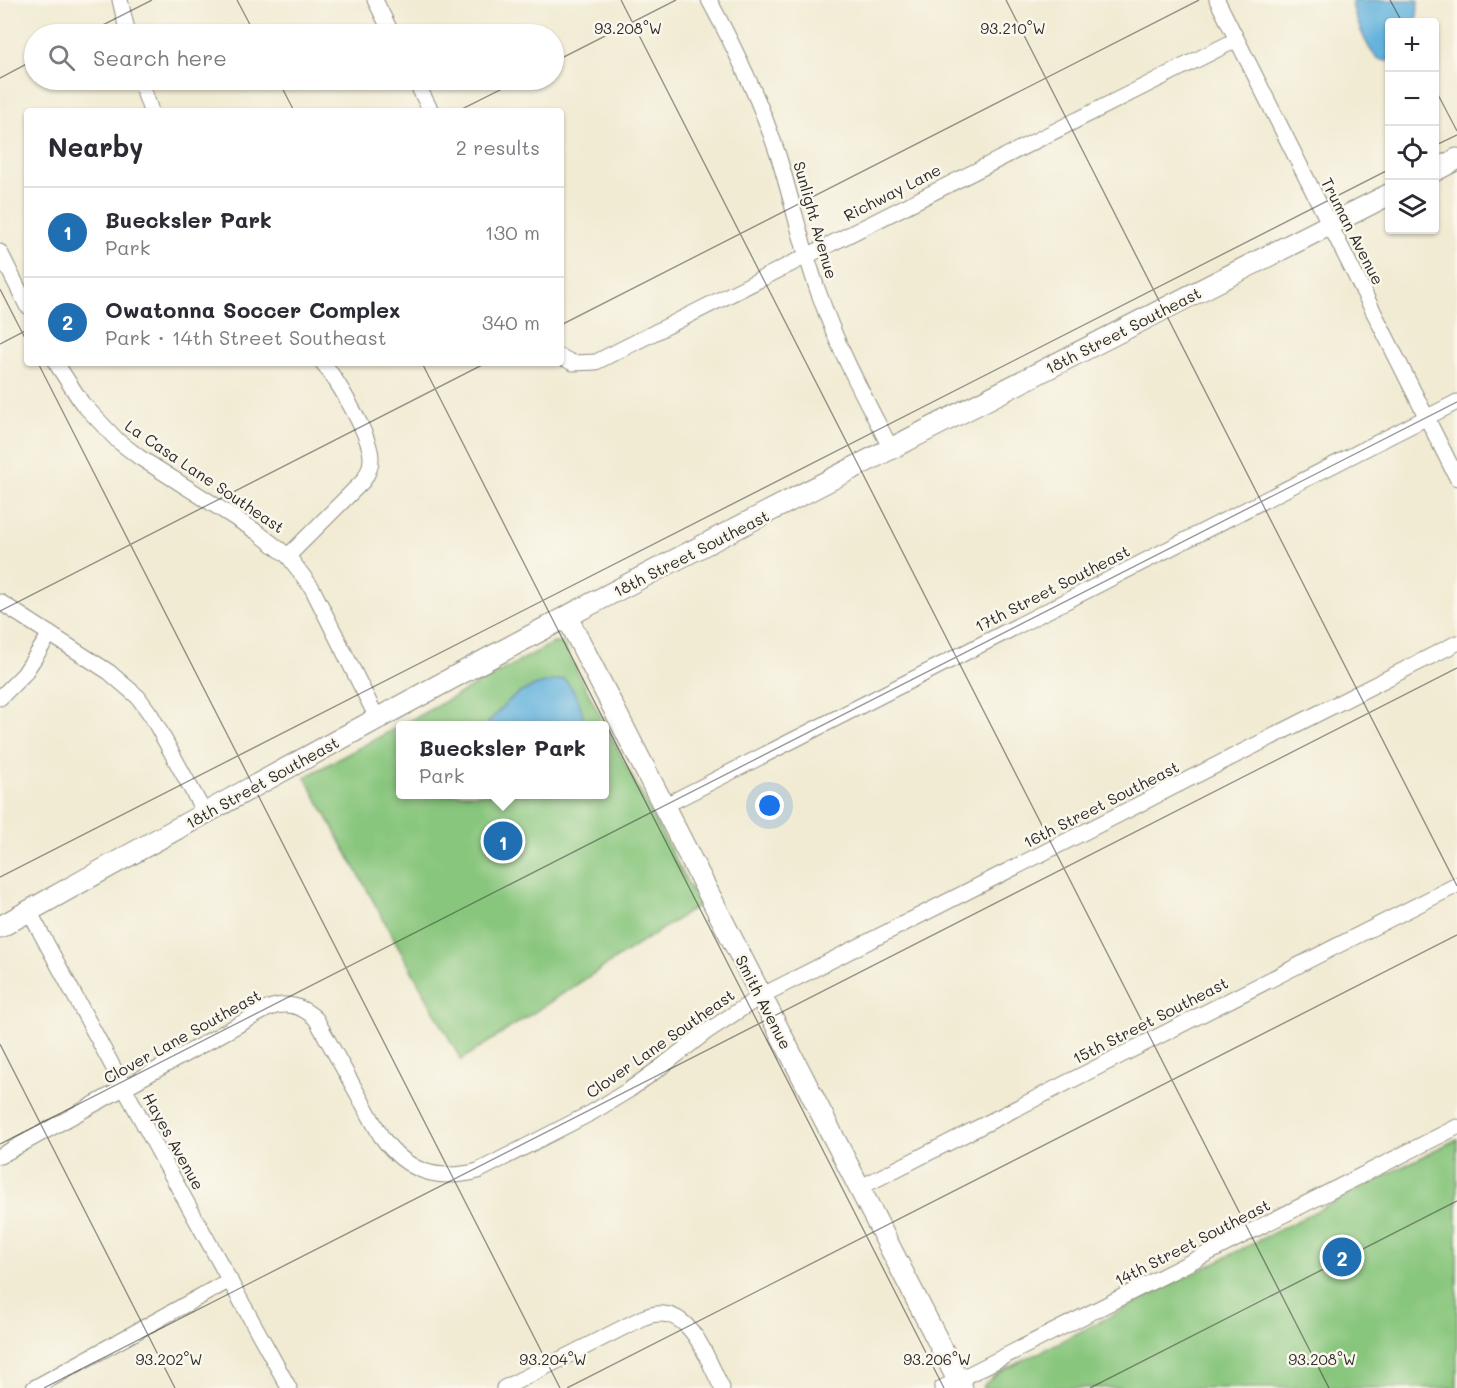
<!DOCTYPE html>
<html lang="en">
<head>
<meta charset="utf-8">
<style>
  :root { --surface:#fff; --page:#f2f2f3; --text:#2b2b33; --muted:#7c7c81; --line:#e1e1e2; --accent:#1f6fb2 }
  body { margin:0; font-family:Mali,sans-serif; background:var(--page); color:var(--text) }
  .controls { position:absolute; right:18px; top:18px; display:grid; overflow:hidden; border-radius:6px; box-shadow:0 2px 4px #0004 }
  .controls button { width:54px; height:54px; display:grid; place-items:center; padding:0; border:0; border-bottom:2px solid var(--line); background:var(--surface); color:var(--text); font:30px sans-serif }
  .you { position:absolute; left:770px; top:806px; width:21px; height:21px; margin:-15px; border:4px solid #fff; border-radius:50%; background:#1a73e8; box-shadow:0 0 0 9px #1a73e833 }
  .badge { display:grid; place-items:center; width:39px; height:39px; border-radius:50%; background:var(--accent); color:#fff; font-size:20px; font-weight:700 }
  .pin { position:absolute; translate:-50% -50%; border:3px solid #fff; box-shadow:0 2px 6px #0006 }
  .popup { position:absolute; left:396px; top:721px; width:213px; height:78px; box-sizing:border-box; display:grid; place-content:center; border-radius:6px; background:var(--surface); filter:drop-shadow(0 2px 4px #0005); font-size:20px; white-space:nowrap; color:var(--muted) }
  .popup b { font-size:22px; color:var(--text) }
  .popup::after { content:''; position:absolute; left:50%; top:100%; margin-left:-12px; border:12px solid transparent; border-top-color:var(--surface) }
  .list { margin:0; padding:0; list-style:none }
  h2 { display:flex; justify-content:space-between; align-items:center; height:78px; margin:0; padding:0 24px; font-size:26px }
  h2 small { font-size:20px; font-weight:400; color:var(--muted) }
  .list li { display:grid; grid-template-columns:39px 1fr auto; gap:18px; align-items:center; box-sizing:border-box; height:90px; padding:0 24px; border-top:2px solid var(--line) }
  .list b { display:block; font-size:22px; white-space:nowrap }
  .list p { margin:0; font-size:20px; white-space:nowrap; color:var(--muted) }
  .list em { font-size:20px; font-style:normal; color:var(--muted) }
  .icon { flex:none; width:33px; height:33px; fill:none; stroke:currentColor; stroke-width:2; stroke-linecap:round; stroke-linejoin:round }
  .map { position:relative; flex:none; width:1457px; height:1388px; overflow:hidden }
  .search { position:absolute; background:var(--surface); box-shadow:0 2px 4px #0004; left:24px; top:24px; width:540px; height:66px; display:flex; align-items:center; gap:15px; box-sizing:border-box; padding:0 21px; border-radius:33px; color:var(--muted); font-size:22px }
  .panel { position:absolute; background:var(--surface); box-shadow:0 2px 4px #0004; left:24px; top:108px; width:540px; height:258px; border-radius:6px }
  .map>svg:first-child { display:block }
  .green { fill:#88c67d; stroke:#5a7854; stroke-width:1.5; fill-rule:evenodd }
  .water { fill:#64b2dd; stroke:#486e84; stroke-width:1.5 }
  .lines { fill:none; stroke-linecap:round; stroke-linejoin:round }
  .street-casing { stroke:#8e8b7f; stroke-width:17 }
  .secondary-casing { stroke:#8e8b7f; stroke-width:23 }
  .street { stroke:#fff; stroke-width:15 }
  .secondary { stroke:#fff; stroke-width:21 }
  .ticks { fill:none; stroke:#2b2b2b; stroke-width:1.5; stroke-opacity:0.45 }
  .labels { text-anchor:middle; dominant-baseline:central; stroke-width:5; stroke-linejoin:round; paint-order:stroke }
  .street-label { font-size:16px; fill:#2b2b2b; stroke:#fbf7ec }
  .ticks-label { font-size:15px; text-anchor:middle; fill:#2b2b2b; stroke:#fbf7ec; stroke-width:5; stroke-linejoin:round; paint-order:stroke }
</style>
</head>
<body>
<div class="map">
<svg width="1457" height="1388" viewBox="0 0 1457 1388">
  <rect width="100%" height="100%" fill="#fbf7ec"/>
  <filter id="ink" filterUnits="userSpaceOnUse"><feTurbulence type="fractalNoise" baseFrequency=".0167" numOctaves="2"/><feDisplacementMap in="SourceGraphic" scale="12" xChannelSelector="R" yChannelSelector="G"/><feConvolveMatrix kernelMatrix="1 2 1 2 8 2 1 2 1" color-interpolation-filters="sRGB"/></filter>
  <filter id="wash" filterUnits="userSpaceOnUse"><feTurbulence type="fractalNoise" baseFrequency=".008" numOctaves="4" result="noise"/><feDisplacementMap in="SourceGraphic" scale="24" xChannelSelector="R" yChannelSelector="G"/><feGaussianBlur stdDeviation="1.35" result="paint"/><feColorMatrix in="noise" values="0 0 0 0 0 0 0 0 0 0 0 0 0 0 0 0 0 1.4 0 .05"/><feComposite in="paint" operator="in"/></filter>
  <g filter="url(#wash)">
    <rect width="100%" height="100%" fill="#f1ebd3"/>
    <!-- green -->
    <g class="green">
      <path d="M553 643H561L565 648 699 905 461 1060 305 777ZM401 726H605V794H401Z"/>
      <polygon points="1457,1139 1457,1388 983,1388 985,1384 997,1374"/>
    </g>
    <!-- water -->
    <g class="water">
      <path d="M1352 0H1418L1417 22H1390L1389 61C1385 61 1380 60 1376 57 1367 48 1352 12 1352 0Z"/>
      <path d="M564 679C577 693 583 707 584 725H487C489 720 494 717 498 712 515 690 538 683 564 679Z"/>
    </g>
  </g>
  <g filter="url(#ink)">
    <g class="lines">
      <defs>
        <g id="street">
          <polyline points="120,0 128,34"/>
          <polyline points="375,0 392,34"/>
          <path d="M709 0C736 50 760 100 778 155 793 203 803 252 821 299 839 351 866 400 891 449"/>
          <polyline points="1217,0 1457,478"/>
          <polyline points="140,80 151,111"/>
          <polyline points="415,80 431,111"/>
          <polyline points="0,252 27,306"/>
          <polyline points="561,357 573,363 596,362 1236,40"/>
          <polyline points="56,363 82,403 118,441 139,457 257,532 288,556 312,588 377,718"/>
          <path d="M288 556 363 481C367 475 371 467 371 459 372 438 337 380 323 363"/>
          <polyline points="0,602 109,672 138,697 151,715 205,814"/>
          <polyline points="0,698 24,674 50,634"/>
          <polyline points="664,806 1457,402"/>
          <polyline points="29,911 161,1156 289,1388"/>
          <path d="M0 1156 267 1009C286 1001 301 1005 316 1019L381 1136C406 1171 436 1182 478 1171L591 1113 629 1090 665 1064 706 1032 761 996 1457 643"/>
          <polyline points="859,1188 1457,885"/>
          <polyline points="34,1388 230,1280"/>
          <path d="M504 1388 642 1318C689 1298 705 1356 722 1388"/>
          <polyline points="942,1388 1457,1127"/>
        </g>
        <g id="secondary">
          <polyline points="1434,171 1457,159"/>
          <polyline points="567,617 962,1388"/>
          <path d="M0 927C189 822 377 717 568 616 840 473 1115 334 1390 194"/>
        </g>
      </defs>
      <!-- street casing -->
      <use href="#street" class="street-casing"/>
      <!-- secondary casing -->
      <use href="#secondary" class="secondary-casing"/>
      <!-- street -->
      <use href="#street" class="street"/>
      <!-- secondary -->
      <use href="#secondary" class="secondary"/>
    </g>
  </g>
  <!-- ticks -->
  <path class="ticks" d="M237 0 255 34M621 0 1329 1388M1006 0 1457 886M1390 0 1402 22M85 34 152 0M554 62 676 0M0 78 34 60M278 80 294 111M1434 87 1457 131M458 111 520 80M1434 146 1457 135M0 289 27 342M561 325 1199 0M0 344 27 330M38 363 560 1388M422 363 944 1388M0 611 486 363M0 877 1390 169M0 1044 175 1388M0 1144 1457 402M44 1388 1457 668M567 1388 1457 935M1090 1388 1457 1201"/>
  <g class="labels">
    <!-- street labels -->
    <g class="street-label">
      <text transform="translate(892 192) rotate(-27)">Richway Lane</text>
      <text transform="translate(816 220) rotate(74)">Sunlight Avenue</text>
      <text transform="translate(1353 231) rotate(63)">Truman Avenue</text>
      <text transform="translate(1123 330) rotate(-27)">18th Street Southeast</text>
      <text transform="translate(205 476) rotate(34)">La Casa Lane Southeast</text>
      <text transform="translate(691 553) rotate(-27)">18th Street Southeast</text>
      <text transform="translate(1052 588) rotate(-27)">17th Street Southeast</text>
      <text transform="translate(262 782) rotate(-29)">18th Street Southeast</text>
      <text transform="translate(1101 804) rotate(-27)">16th Street Southeast</text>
      <text transform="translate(764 1002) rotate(63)">Smith Avenue</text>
      <text transform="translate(1150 1020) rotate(-27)">15th Street Southeast</text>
      <text transform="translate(182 1036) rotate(-29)">Clover Lane Southeast</text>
      <text transform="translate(660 1043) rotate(-35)">Clover Lane Southeast</text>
      <text transform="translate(174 1141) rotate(61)">Hayes Avenue</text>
      <text transform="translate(1192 1242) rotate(-27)">14th Street Southeast</text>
    </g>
  </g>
  <g class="ticks-label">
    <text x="628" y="34">93.208°W</text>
    <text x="1013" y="34">93.210°W</text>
    <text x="169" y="1365">93.202°W</text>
    <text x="553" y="1365">93.204°W</text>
    <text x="937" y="1365">93.206°W</text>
    <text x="1322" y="1365">93.208°W</text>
  </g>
</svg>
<div class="controls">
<button>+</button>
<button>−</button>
<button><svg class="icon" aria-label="locate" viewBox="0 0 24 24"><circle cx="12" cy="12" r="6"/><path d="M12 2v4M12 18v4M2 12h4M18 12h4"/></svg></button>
<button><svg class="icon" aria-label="layers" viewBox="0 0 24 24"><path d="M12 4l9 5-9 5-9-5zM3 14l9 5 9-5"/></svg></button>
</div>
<div class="you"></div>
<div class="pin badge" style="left:503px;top:841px">1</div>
<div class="popup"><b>Buecksler Park</b>Park</div>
<div class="pin badge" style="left:1342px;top:1257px">2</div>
<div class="search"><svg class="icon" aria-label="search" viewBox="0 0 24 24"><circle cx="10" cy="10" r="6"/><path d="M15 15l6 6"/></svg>Search here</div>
<section class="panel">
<h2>Nearby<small>2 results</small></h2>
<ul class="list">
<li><span class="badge">1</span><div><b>Buecksler Park</b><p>Park</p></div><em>130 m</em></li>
<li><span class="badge">2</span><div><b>Owatonna Soccer Complex</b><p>Park · 14th Street Southeast</p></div><em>340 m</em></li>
</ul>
</section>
</div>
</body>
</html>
